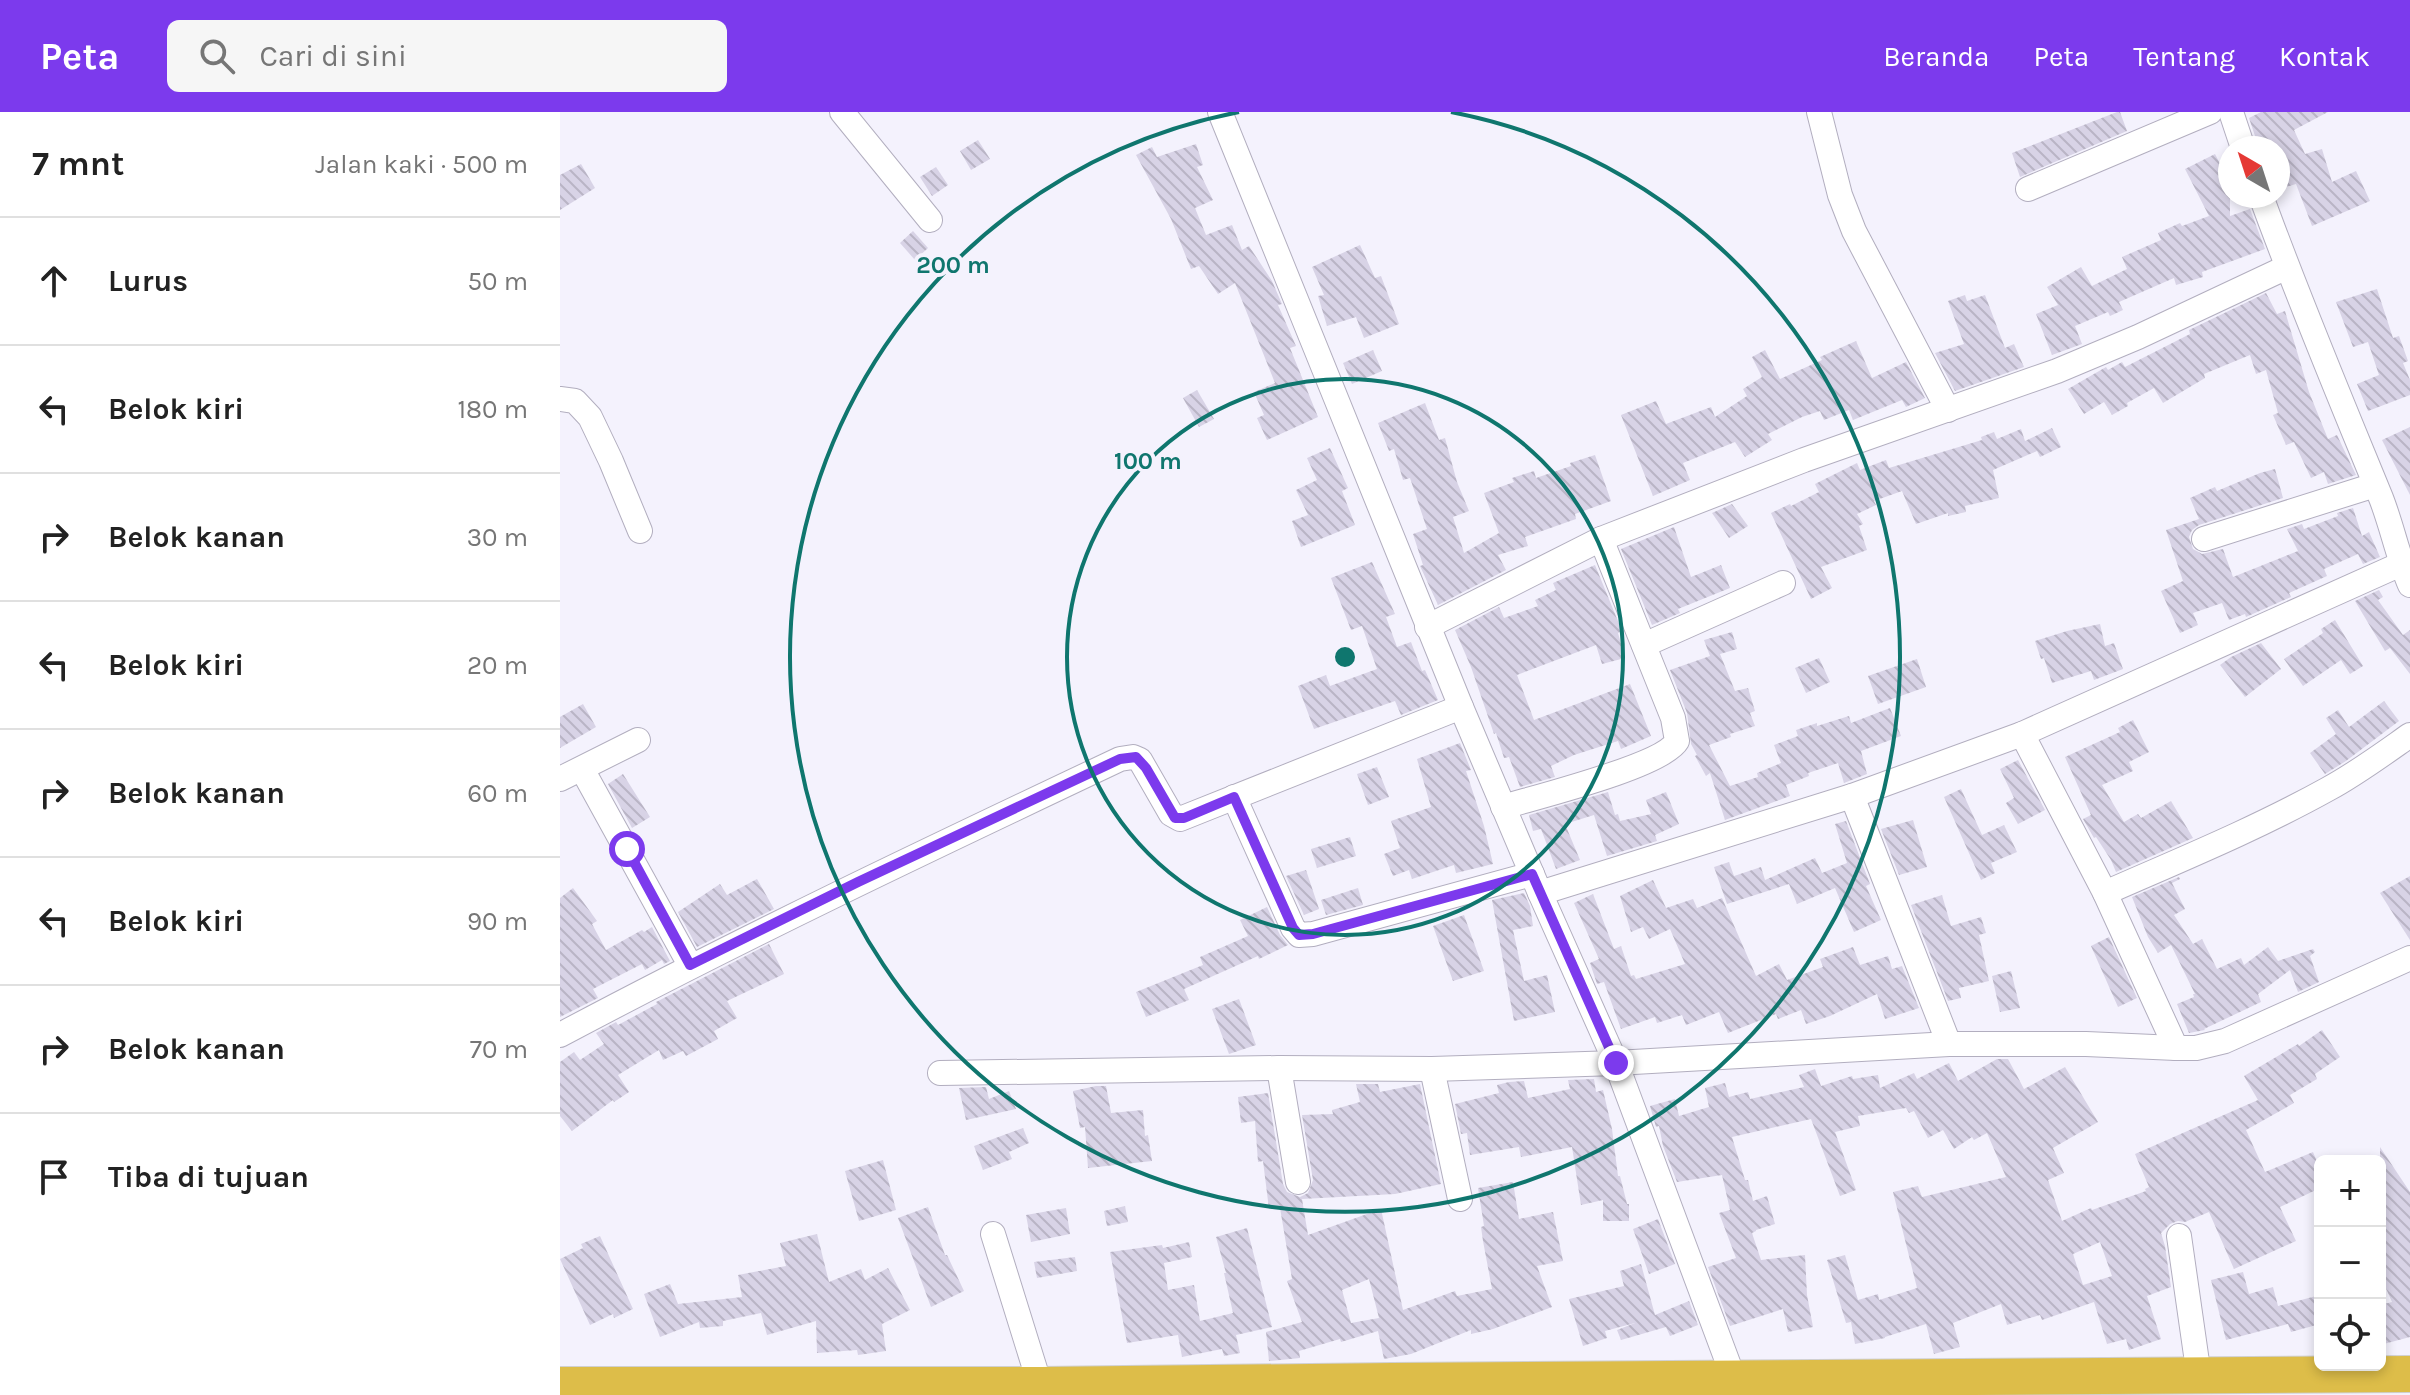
<!DOCTYPE html>
<html lang="id">
<head>
<meta charset="utf-8">
<style>
  :root { --surface:#fff; --page:#f6f6f6; --text:#222; --muted:#767676; --line:#e0e0e0; --accent:#7c3aed }
  body { margin:0; font-family:Karla,sans-serif; background:var(--page); color:var(--text) }
  .controls { position:absolute; right:24px; bottom:24px; display:grid; overflow:hidden; border-radius:12px; box-shadow:0 4px 12px #0003 }
  .controls button { width:72px; height:72px; display:grid; place-items:center; padding:0; border:0; border-bottom:2px solid var(--line); background:var(--surface); color:var(--text); font:40px sans-serif }
  .compass { position:absolute; left:1658px; top:24px; width:72px; height:72px; border-radius:50%; background:var(--surface); box-shadow:0 4px 12px #0003; rotate:321deg }
  .stop { position:absolute; width:24px; height:24px; margin:-18px; border:6px solid #7c3aed; border-radius:50%; background:#fff }
  .stop.end { background:#7c3aed; border-color:#fff; box-shadow:0 2px 8px #0008 }
  .list { margin:0; padding:0; list-style:none }
  h2 { display:flex; justify-content:space-between; align-items:center; height:104px; margin:0; padding:0 32px; font-size:34px }
  h2 small { font-size:26px; font-weight:400; color:var(--muted) }
  .list li { display:grid; grid-template-columns:52px 1fr auto; gap:24px; align-items:center; box-sizing:border-box; height:128px; padding:0 32px; border-top:2px solid var(--line) }
  .list b { display:block; font-size:30px; white-space:nowrap }
  .list em { font-size:26px; font-style:normal; color:var(--muted) }
  .icon { flex:none; width:44px; height:44px; fill:none; stroke:currentColor; stroke-width:2; stroke-linecap:round; stroke-linejoin:round }
  .map { position:relative; flex:none; width:1850px; height:1283px; overflow:hidden }
  header { display:flex; align-items:center; gap:48px; box-sizing:border-box; height:112px; padding:0 40px; background:var(--accent); color:#fff }
  header strong { font-size:38px }
  nav { display:flex; gap:44px; margin-inline-start:auto; font-size:28px }
  .search { width:560px; height:72px; background:var(--page); display:flex; align-items:center; gap:20px; box-sizing:border-box; padding:0 28px; border-radius:12px; color:var(--muted); font-size:30px }
  main { display:flex }
  aside { flex:1; background:var(--surface) }
  .map>svg:first-child { display:block }
  .building { fill:url(#building-back-hatch); fill-rule:evenodd }
  .lines { fill:none; stroke-linecap:round; stroke-linejoin:round }
  .minor-casing { stroke:#b2aebf; stroke-width:26 }
  .highway-casing { stroke:#d0d0d1; stroke-width:38 }
  .minor { stroke:#fff; stroke-width:24 }
  .highway { stroke:#ddbd49; stroke-width:36 }
  .route { stroke:#7c3aed; stroke-width:10 }
  .ring { fill:none; stroke:#0f766e; stroke-width:4 }
  .centre { fill:#0f766e; stroke:#f4f2fd; stroke-width:4 }
  .ring-label { font-size:24px; text-anchor:middle; font-weight:bold; fill:#0f766e; stroke:#f4f2fd; stroke-width:8; stroke-linejoin:round; paint-order:stroke }
</style>
</head>
<body>
<header>
<strong>Peta</strong>
<div class="search"><svg class="icon" aria-label="search" viewBox="0 0 24 24"><circle cx="10" cy="10" r="6"/><path d="M15 15l6 6"/></svg>Cari di sini</div>
<nav><a>Beranda</a><a>Peta</a><a>Tentang</a><a>Kontak</a></nav>
</header>
<main>
<aside>
<h2>7 mnt<small>Jalan kaki · 500 m</small></h2>
<ul class="list">
<li><svg class="icon" aria-label="ahead" viewBox="0 0 24 24"><path d="M12 20V5M6 11l6-6 6 6"/></svg><div><b>Lurus</b></div><em>50 m</em></li>
<li><svg class="icon" aria-label="left" viewBox="0 0 24 24"><path d="M17 20v-9H6M10 6l-5 5 5 5"/></svg><div><b>Belok kiri</b></div><em>180 m</em></li>
<li><svg class="icon" aria-label="right" viewBox="0 0 24 24"><path d="M7 20v-9h11M14 6l5 5-5 5"/></svg><div><b>Belok kanan</b></div><em>30 m</em></li>
<li><svg class="icon" aria-label="left" viewBox="0 0 24 24"><path d="M17 20v-9H6M10 6l-5 5 5 5"/></svg><div><b>Belok kiri</b></div><em>20 m</em></li>
<li><svg class="icon" aria-label="right" viewBox="0 0 24 24"><path d="M7 20v-9h11M14 6l5 5-5 5"/></svg><div><b>Belok kanan</b></div><em>60 m</em></li>
<li><svg class="icon" aria-label="left" viewBox="0 0 24 24"><path d="M17 20v-9H6M10 6l-5 5 5 5"/></svg><div><b>Belok kiri</b></div><em>90 m</em></li>
<li><svg class="icon" aria-label="right" viewBox="0 0 24 24"><path d="M7 20v-9h11M14 6l5 5-5 5"/></svg><div><b>Belok kanan</b></div><em>70 m</em></li>
<li><svg class="icon" aria-label="arrive" viewBox="0 0 24 24"><path d="M6 21V4h12l-3 4 3 4H6"/></svg><div><b>Tiba di tujuan</b></div></li>
</ul>
</aside>
<div class="map">
<svg width="1850" height="1283" viewBox="0 0 1850 1283">
  <defs>
    <pattern id="building-back-hatch" width="6" height="6" patternUnits="userSpaceOnUse" patternTransform="scale(2)"><rect width="6" height="6" fill="#d8d3e6"/><path d="M-1 5l2 2M0 0l6 6M5-1l2 2" fill="none" stroke="#b9b4c5"/></pattern>
  </defs>
  <rect width="100%" height="100%" fill="#f4f2fd"/>
  <!-- building -->
  <g class="building">
    <polygon points="1557,0 1560,0 1567,19 1460,65 1452,41"/>
    <polygon points="1701,0 1768,0 1734,18 1745,42 1762,37 1772,70 1796,59 1810,89 1752,114 1736,72 1726,75 1718,50 1718,36 1703,36 1699,26 1696,27 1689,6"/>
    <polygon points="418,28 430,47 411,58 400,39"/>
    <polygon points="636,32 643,53 637,55 653,88 635,96 646,123 672,113 682,138 689,134 712,169 722,192 718,193 736,234 730,236 758,305 707,328 697,306 704,303 694,280 715,271 675,171 658,182 639,154 631,157 611,107 576,43 592,35 597,45"/>
    <polygon points="1655,42 1670,71 1670,104 1690,97 1705,137 1642,160 1643,165 1616,173 1614,166 1559,190 1563,198 1550,204 1548,200 1515,214 1522,232 1492,243 1476,202 1498,193 1487,175 1521,155 1532,174 1567,157 1562,145 1601,128 1598,121 1620,111 1622,114 1649,104 1625,57"/>
    <polygon points="21,52 35,76 0,98 0,63"/>
    <polygon points="376,55 388,73 372,84 360,65"/>
    <polygon points="353,119 368,136 355,148 340,131"/>
    <polygon points="800,133 815,166 821,164 839,212 804,226 796,205 767,214 758,184 764,183 752,155"/>
    <polygon points="1817,177 1833,226 1839,224 1848,249 1843,251 1850,268 1850,283 1808,299 1797,272 1819,263 1808,230 1793,235 1776,190"/>
    <polygon points="1706,181 1717,202 1725,199 1749,280 1768,327 1777,323 1796,363 1768,372 1764,360 1751,366 1734,330 1726,333 1713,303 1718,301 1706,258 1696,262 1690,243 1644,262 1645,266 1603,291 1594,276 1567,291 1568,294 1552,303 1544,290 1524,302 1508,277 1546,255 1548,258 1562,250 1565,255 1630,222 1629,218"/>
    <polygon points="1405,183 1407,189 1425,183 1445,236 1454,232 1464,255 1395,279 1375,241 1404,232 1388,189"/>
    <polygon points="1296,229 1312,266 1346,250 1365,286 1346,295 1342,288 1293,308 1289,298 1264,308 1260,299 1242,305 1208,322 1212,328 1185,345 1175,330 1123,351 1130,368 1093,384 1061,303 1096,289 1106,312 1151,295 1155,305 1187,284 1183,277 1202,265 1192,245 1205,238 1220,267 1262,248 1260,245"/>
    <polygon points="813,238 822,259 792,272 783,251"/>
    <polygon points="637,278 654,307 639,315 623,286"/>
    <polygon points="865,291 879,328 885,326 897,370 909,399 893,405 904,441 939,421 924,381 954,370 952,366 974,359 976,366 1011,354 1010,351 1035,343 1051,389 1015,402 1016,407 965,425 968,434 938,443 946,458 878,493 860,454 863,453 853,422 867,417 850,366 843,368 834,337 829,339 818,311"/>
    <polygon points="1850,315 1850,383 1822,328"/>
    <polygon points="1492,316 1501,335 1480,345 1477,339 1433,358 1439,386 1405,394 1406,400 1388,404 1388,401 1356,412 1342,379 1314,389 1316,393 1297,402 1303,412 1299,414 1307,438 1261,455 1272,476 1251,487 1211,401 1230,392 1231,394 1259,380 1255,372 1297,351 1300,358 1326,348 1329,356 1422,328 1421,325 1434,320 1437,327 1461,317 1465,329"/>
    <polygon points="770,336 788,376 782,379 795,413 741,435 732,409 748,403 736,378 757,368 747,346"/>
    <polygon points="1715,357 1723,386 1639,413 1632,418 1629,425 1633,437 1642,442 1663,437 1673,465 1738,439 1727,417 1742,412 1744,417 1778,404 1777,401 1793,396 1802,424 1809,420 1820,445 1803,452 1798,442 1764,457 1767,464 1729,481 1731,485 1686,505 1685,502 1669,508 1662,491 1633,501 1638,513 1620,521 1601,479 1623,469 1606,418 1639,407 1630,386 1655,375 1657,379 1700,361"/>
    <polygon points="1172,392 1188,414 1169,426 1152,401"/>
    <polygon points="1114,415 1131,465 1161,453 1170,476 1118,497 1120,501 1092,513 1061,437"/>
    <polygon points="812,450 835,502 826,505 837,535 851,530 862,559 865,558 878,588 841,603 835,589 754,617 738,574 766,563 770,574 817,557 802,514 791,518 771,466"/>
    <polygon points="1035,453 1062,519 1058,521 1065,546 1042,552 1036,533 957,563 974,608 1070,572 1091,624 1061,637 1058,629 1014,643 991,654 995,665 960,675 949,645 944,646 936,621 934,622 911,555 895,518 939,495 944,506 978,494 975,488 996,478 993,471"/>
    <polygon points="1819,478 1823,485 1818,488 1843,523 1850,518 1850,562 1830,536 1825,539 1795,489"/>
    <polygon points="1775,508 1803,554 1790,562 1781,548 1743,574 1724,547 1763,521 1761,517"/>
    <polygon points="1540,512 1545,534 1554,531 1563,557 1534,568 1531,559 1492,571 1484,546 1481,547 1475,529 1507,519"/>
    <polygon points="1172,520 1177,537 1160,542 1175,579 1188,576 1195,599 1190,601 1195,614 1170,622 1171,625 1149,633 1170,674 1198,665 1197,661 1221,651 1214,633 1238,624 1236,618 1257,611 1257,614 1289,604 1291,611 1330,596 1341,624 1301,639 1307,662 1284,671 1278,651 1248,661 1249,664 1226,673 1230,684 1165,708 1150,661 1146,664 1135,644 1137,643 1131,632 1127,601 1110,558 1150,544 1144,528"/>
    <polygon points="1701,531 1721,557 1685,585 1660,553 1671,545"/>
    <polygon points="1259,546 1270,570 1246,581 1235,556"/>
    <polygon points="1357,547 1366,575 1318,592 1308,564"/>
    <polygon points="1824,589 1839,609 1786,649 1765,662 1750,641 1776,622 1766,606 1778,598 1789,615"/>
    <polygon points="23,592 36,615 0,636 0,605"/>
    <polygon points="1573,608 1589,640 1569,650 1573,659 1542,673 1564,710 1578,702 1581,706 1611,689 1633,726 1556,760 1551,748 1536,725 1534,726 1523,707 1531,703 1505,645 1560,620 1558,616"/>
    <polygon points="900,631 911,658 906,659 924,714 933,752 896,761 894,753 852,767 849,758 833,764 824,742 840,736 831,709 871,695 857,647"/>
    <polygon points="1458,648 1485,698 1458,712 1446,691 1454,686 1440,657"/>
    <polygon points="817,655 829,685 808,693 797,662"/>
    <polygon points="63,662 90,705 72,716 48,672"/>
    <polygon points="1401,677 1422,723 1444,713 1457,740 1431,751 1435,761 1421,768 1384,685"/>
    <polygon points="1048,680 1055,703 1058,702 1060,709 1091,702 1086,688 1106,680 1119,712 1095,723 1097,729 1047,744 1034,703 1005,712 1020,748 996,757 981,717 973,719 969,703"/>
    <polygon points="1353,708 1367,755 1339,763 1321,717"/>
    <polygon points="1286,709 1310,772 1306,774 1321,808 1294,820 1275,776 1237,792 1229,772 1167,792 1154,755 1169,750 1174,764 1201,755 1205,768 1255,746 1262,761 1287,751 1275,712"/>
    <polygon points="790,725 796,744 757,756 751,737"/>
    <polygon points="746,758 759,797 744,803 726,764"/>
    <polygon points="1850,764 1850,828 1820,781"/>
    <polygon points="1619,765 1620,767 1612,771 1625,797 1614,803 1633,832 1642,827 1657,857 1681,846 1684,853 1708,835 1718,849 1753,837 1755,840 1750,844 1759,870 1738,880 1730,858 1698,882 1701,890 1644,917 1645,918 1629,921 1617,892 1634,885 1633,882 1635,882 1611,833 1598,841 1588,825 1572,785"/>
    <polygon points="197,767 214,797 137,835 118,800 160,772 167,783"/>
    <polygon points="1093,768 1106,796 1133,787 1137,796 1162,786 1196,864 1219,852 1227,868 1263,855 1260,847 1293,835 1300,853 1328,844 1332,857 1342,854 1359,896 1325,907 1317,882 1270,904 1246,912 1241,898 1218,907 1216,902 1168,921 1159,900 1126,913 1122,903 1097,911 1095,905 1061,917 1044,870 1037,872 1030,851 1039,847 1014,791 1033,782 1054,837 1061,834 1071,864 1074,863 1076,867 1125,852 1110,817 1089,827 1083,815 1071,820 1060,784"/>
    <polygon points="13,776 37,809 32,812 46,838 82,818 84,820 92,815 110,849 104,852 102,848 85,858 82,852 33,877 38,886 0,905 0,786"/>
    <polygon points="798,776 803,793 766,803 761,788"/>
    <polygon points="964,781 970,794 973,814 953,818 964,869 987,863 995,900 954,909 932,788"/>
    <polygon points="1382,783 1391,814 1421,805 1426,821 1419,823 1429,869 1399,876 1401,886 1388,889 1351,793"/>
    <polygon points="707,795 720,823 728,833 699,847 698,844 624,877 629,888 586,905 576,880 643,853 640,845 688,824 680,808"/>
    <polygon points="904,803 924,859 893,869 873,814"/>
    <polygon points="1549,825 1577,886 1558,895 1531,834"/>
    <polygon points="209,832 224,862 167,889 177,906 154,919 158,927 126,944 123,939 103,948 99,938 58,963 69,980 54,990 53,988 12,1019 0,1004 0,950 14,940 20,948 44,932 36,921 56,910 58,913 97,892 96,890 100,888"/>
    <polygon points="1451,859 1460,896 1440,900 1432,864"/>
    <polygon points="679,887 696,933 669,942 652,897"/>
    <path d="M1762 918 1780 945 1755 962 1757 967 1730 983 1734 991 1686 1018 1705 1060 1753 1040 1760 1057V1076L1720 1095 1736 1129 1674 1157 1649 1100 1625 1110 1618 1109 1610 1112 1601 1121 1605 1134 1611 1175 1587 1184 1601 1227 1569 1238 1566 1227 1547 1232 1534 1190 1482 1208 1480 1203 1447 1213 1441 1192 1393 1211 1400 1235 1374 1242 1366 1212 1325 1225V1226L1295 1232 1291 1210 1286 1211 1267 1148 1285 1143 1298 1188 1318 1182 1319 1188 1357 1176 1333 1080 1358 1074 1362 1085 1446 1065 1427 1021 1414 1028 1412 1025 1394 1037 1383 1018 1368 1026 1354 999 1349 1001 1346 996 1298 1004 1300 1014 1275 1020 1296 1078 1280 1084 1251 1007 1172 1025 1185 1068H1188L1193 1089 1207 1084 1215 1112 1196 1118V1119L1192 1121 1201 1148 1245 1143 1247 1183 1253 1215 1228 1220 1223 1197 1170 1214 1148 1155 1176 1146 1159 1101 1170 1098 1162 1063 1117 1070 1103 1034 1099 1014 1096 1015 1090 994 1115 987 1119 1004 1149 995 1145 976 1165 971 1169 985 1188 980 1190 987 1244 975 1239 963 1255 957 1261 974 1292 964 1293 967 1318 963 1320 976 1354 961 1357 967 1389 951 1398 969 1437 947H1448L1464 977 1505 955 1538 1010 1493 1036 1504 1061 1488 1068 1502 1109 1531 1096 1532 1098 1586 1079 1585 1077 1589 1075 1575 1042 1698 988 1684 964 1738 932 1739 934ZM1540 1130 1552 1164 1523 1173 1513 1142Z"/>
    <polygon points="1034,967 1036,980 1043,978 1052,1017 1058,1064 1060,1064 1067,1092 1069,1092 1069,1109 1043,1109 1043,1088 1021,1093 1012,1035 961,1045 959,1035 910,1043 907,1021 901,1022 895,992 939,981 937,973 949,970 964,969 968,986 1010,977 1008,968"/>
    <path d="M796 972H818L820 980 860 972 881 1072 835 1082 742 1087 748 1123 821 1097 843 1198 895 1179 897 1184 932 1177 923 1129 921 1115 924 1114 918 1076 953 1070 959 1107 993 1100 1003 1149 977 1154 992 1195 933 1217 911 1222V1218L851 1242 824 1247 818 1219 781 1230 780 1227 739 1239 740 1246 709 1249 706 1220 742 1210 727 1169 732 1167 720 1096 709 1097 703 1049 698 1050 695 1009 681 1011 678 985 708 981 723 1072 727 1080 740 1085 748 1081 753 1068 742 1003 773 1002 772 998 800 990ZM809 1167 819 1206 791 1211 782 1178Z"/>
    <polygon points="536,974 546,974 551,1001 583,998 585,1024 588,1023 592,1049 528,1056 525,1015 520,1016 513,979"/>
    <polygon points="426,975 429,987 449,979 456,997 406,1008 399,976"/>
    <polygon points="463,1016 469,1031 449,1040 452,1047 423,1058 414,1034"/>
    <polygon points="1820,1035 1850,1080 1850,1225 1820,1233 1820,1193 1832,1190 1820,1163"/>
    <polygon points="323,1048 336,1098 299,1109 285,1059"/>
    <polygon points="565,1094 568,1110 547,1114 544,1099"/>
    <polygon points="368,1095 385,1143 387,1143 404,1179 371,1195 338,1106"/>
    <polygon points="506,1096 510,1122 471,1130 466,1103"/>
    <polygon points="1098,1107 1115,1152 1089,1162 1073,1117"/>
    <polygon points="687,1116 712,1215 676,1223 680,1241 664,1244 662,1237 622,1245 618,1223 567,1231 550,1140 602,1133 603,1136 629,1130 632,1145 604,1151 608,1178 634,1173 640,1209 673,1201 664,1161 666,1161 656,1125"/>
    <polygon points="257,1122 269,1170 301,1157 305,1168 328,1156 350,1198 322,1212 326,1239 298,1243 297,1238 257,1241 256,1209 207,1223 201,1201 163,1209 163,1214 140,1216 139,1210 100,1225 84,1182 110,1172 118,1192 182,1185 178,1163 226,1154 220,1131"/>
    <polygon points="40,1124 73,1197 54,1206 53,1202 30,1213 0,1147 23,1136 21,1132"/>
    <polygon points="515,1145 517,1159 477,1166 474,1150"/>
    <polygon points="1081,1152 1095,1203 1129,1189 1138,1213 1110,1224 1106,1215 1061,1228 1057,1218 1075,1211 1045,1219 1047,1226 1023,1234 1009,1187 1064,1174 1060,1159"/>
    <polygon points="1683,1160 1689,1182 1713,1175 1718,1194 1760,1183 1760,1212 1731,1220 1728,1212 1666,1228 1651,1168"/>
  </g>
  <g class="lines">
    <defs>
      <g id="minor">
        <polyline points="282,0 370,108"/>
        <polyline points="660,0 901,595 980,781 1056,951 1174,1267 1175,1281"/>
        <polyline points="1259,0 1280,83 1294,119 1388,298"/>
        <polyline points="1671,0 1683,36"/>
        <polyline points="1468,77 1650,0"/>
        <path d="M1701 84C1738 186 1780 286 1821 386 1832 414 1838 445 1850 473"/>
        <polyline points="0,287 15,289 30,305 51,349 80,419"/>
        <polyline points="1644,427 1815,373"/>
        <polyline points="867,515 1041,427 1244,348 1497,259 1578,225 1727,155"/>
        <polyline points="1084,533 1223,471"/>
        <polyline points="1462,622 1545,781 1616,936"/>
        <polyline points="22,657 130,853"/>
        <polyline points="0,667 78,628"/>
        <polyline points="1292,684 1389,932"/>
        <polyline points="674,685 733,816 739,823 753,822 972,762"/>
        <path d="M943 695C976 685 1103 654 1117 629L1113 606 1041 427"/>
        <polyline points="980,781 1292,684 1462,622 1841,452"/>
        <path d="M1545 781C1620 748 1696 717 1768 677 1796 662 1823 642 1850 623"/>
        <path d="M0 923C184 825 372 736 560 647L573 645 580 648 611 702 620 707 901 595"/>
        <polyline points="719,956 738,1070"/>
        <polyline points="872,957 900,1087"/>
        <polyline points="380,961 719,956 872,957 1056,951 1389,932 1526,932 1616,936 1636,936 1665,929 1850,846"/>
        <polyline points="433,1122 480,1273"/>
        <polyline points="1619,1124 1639,1264"/>
      </g>
      <polyline id="highway" points="0,1273 480,1273 832,1269 1850,1262"/>
    </defs>
    <!-- minor casing -->
    <use href="#minor" class="minor-casing"/>
    <!-- highway casing -->
    <use href="#highway" class="highway-casing"/>
    <!-- minor -->
    <use href="#minor" class="minor"/>
    <!-- highway -->
    <use href="#highway" class="highway"/>
  </g>
  <g class="lines">
    <!-- route -->
    <polyline class="route" points="67,737 130,853 298,770 560,647 576,645 586,656 615,706 624,706 674,685 733,816 739,823 753,822 972,762 1056,951"/>
  </g>
  <!-- distance rings -->
  <g class="ring">
    <circle cx="785" cy="545" r="278"/>
    <path d="M891 0A555 555 0 1 1 679 0"/>
  </g>
  <circle cx="785" cy="545" r="12" class="centre"/>
  <g class="ring-label">
    <text x="393" y="161">200 m</text>
    <text x="588" y="357">100 m</text>
  </g>
</svg>
<div class="controls">
<button>+</button>
<button>−</button>
<button><svg class="icon" aria-label="locate" viewBox="0 0 24 24"><circle cx="12" cy="12" r="6"/><path d="M12 2v4M12 18v4M2 12h4M18 12h4"/></svg></button>
</div>
<svg class="compass" viewBox="-18 -18 36 36"><path d="M0-13l5 13h-10z" fill="#e53935"/><path d="M0 13l5-13h-10z" fill="#767676"/></svg>
<div class="stop" style="left:67px;top:737px"></div>
<div class="stop end" style="left:1056px;top:951px"></div>
</div>
</main>
</body>
</html>
